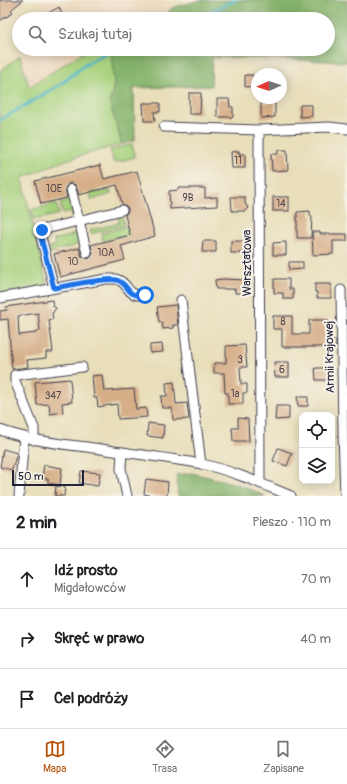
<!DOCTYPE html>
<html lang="pl">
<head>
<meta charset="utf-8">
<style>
  :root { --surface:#fff; --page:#f2f2f2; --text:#202124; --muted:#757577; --line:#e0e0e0; --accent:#b45309 }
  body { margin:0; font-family:Pangolin,sans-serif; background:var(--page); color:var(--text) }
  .controls { position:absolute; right:12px; bottom:12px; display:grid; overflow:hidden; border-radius:8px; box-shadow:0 2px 10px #0003 }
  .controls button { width:36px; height:36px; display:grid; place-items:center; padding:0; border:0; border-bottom:1px solid var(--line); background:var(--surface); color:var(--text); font:20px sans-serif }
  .compass { position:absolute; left:251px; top:68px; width:36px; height:36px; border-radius:50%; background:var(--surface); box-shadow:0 2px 10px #0003; rotate:267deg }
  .scale { position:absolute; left:12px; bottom:10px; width:72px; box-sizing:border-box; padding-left:4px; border:2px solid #22223b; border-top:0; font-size:11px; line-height:14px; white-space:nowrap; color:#22223b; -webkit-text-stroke:3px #f7f3e8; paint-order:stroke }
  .stop { position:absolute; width:12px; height:12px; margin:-9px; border:3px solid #1a73e8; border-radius:50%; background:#fff }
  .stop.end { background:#1a73e8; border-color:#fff; box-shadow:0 1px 4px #0008 }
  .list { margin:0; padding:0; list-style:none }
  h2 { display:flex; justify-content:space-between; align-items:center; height:52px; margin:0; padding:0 16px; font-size:17px }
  h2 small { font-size:13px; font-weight:400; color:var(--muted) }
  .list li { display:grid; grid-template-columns:26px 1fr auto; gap:12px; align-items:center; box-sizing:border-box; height:60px; padding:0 16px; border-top:1px solid var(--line) }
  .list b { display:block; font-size:15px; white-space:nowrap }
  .list p { margin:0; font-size:13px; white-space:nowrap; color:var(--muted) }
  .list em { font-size:13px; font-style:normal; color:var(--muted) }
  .icon { flex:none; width:22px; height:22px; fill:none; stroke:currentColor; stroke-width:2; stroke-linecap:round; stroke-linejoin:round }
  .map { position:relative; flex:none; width:347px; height:496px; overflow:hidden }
  .search { position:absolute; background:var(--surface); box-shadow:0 2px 10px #0003; left:12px; right:12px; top:12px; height:44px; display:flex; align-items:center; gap:10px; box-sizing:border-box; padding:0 14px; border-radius:22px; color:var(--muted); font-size:15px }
  .sheet { height:232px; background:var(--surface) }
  nav { display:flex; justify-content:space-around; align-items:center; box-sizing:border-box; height:56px; border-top:1px solid var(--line); background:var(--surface); font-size:11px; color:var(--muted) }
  nav a { display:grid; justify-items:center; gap:2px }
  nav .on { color:var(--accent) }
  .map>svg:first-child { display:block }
  .built { fill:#edd7bb }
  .green { fill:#a7d17d; stroke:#647a5c }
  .forest { fill:#85b36c; stroke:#546a54 }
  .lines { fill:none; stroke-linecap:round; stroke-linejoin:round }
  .stream { stroke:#4ab6c7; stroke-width:3 }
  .building { fill:#d6ae88; fill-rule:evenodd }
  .minor-casing { stroke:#403e4e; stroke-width:11 }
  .minor { stroke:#fff; stroke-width:9 }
  .route { stroke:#1a73e8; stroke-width:5 }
  .labels { text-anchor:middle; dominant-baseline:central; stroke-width:4; stroke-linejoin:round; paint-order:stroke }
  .number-label { font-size:10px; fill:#4f454e }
  .street-label { font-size:12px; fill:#22223b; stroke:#f7f3e8 }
</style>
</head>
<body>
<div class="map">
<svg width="347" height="496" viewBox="0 0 347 496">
  <rect width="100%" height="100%" fill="#f7f3e8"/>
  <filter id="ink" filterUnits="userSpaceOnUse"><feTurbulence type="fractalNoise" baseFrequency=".025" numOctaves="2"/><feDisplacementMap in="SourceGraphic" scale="8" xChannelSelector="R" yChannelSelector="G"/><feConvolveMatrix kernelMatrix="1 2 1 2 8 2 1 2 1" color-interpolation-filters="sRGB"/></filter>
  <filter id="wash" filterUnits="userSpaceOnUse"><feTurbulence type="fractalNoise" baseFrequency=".012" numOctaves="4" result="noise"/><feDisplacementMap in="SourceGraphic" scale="16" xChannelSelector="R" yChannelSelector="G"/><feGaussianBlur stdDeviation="0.9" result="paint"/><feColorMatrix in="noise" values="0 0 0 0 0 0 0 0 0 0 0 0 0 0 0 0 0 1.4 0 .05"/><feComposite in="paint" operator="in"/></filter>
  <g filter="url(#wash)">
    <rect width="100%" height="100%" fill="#e8deba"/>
    <!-- built -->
    <g class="built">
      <polygon points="39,0 169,0 172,8 162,19 35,19 43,14"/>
      <polygon points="30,49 88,49 29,87 20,56"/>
    </g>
    <!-- green -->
    <g class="green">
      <polygon points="88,49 111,49 114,85 110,103 122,144 66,160 22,178 47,285 0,294 0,71 20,56 29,87"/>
      <polygon points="132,144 135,157 114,163 110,150"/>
      <polygon points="110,190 111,194 92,200 90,193 96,192 97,193"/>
      <polygon points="71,200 74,216 72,219 70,211 62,213 60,203"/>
      <polygon points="56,203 59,214 34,220 31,210"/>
      <polygon points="122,214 124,225 91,234 90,230 119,223 118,215"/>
      <polygon points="127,226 131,242 123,244 120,236 103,241 101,234"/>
      <polygon points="74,227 77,227 81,244 49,253 48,248 55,246 54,240 76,234"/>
    </g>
    <!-- forest -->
    <g class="forest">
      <polygon points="200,0 347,0 347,62 282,59 212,57 211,86 134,88 135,140 122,144 110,103 114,85 111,49 328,49 328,19 162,19 172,8"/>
      <polygon points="192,473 237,484 265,496 178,496 176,475"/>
    </g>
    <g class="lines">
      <!-- stream -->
      <g class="stream">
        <polyline points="195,19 236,0"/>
        <polyline points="0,120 61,84 82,67 103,54 116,49"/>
      </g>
    </g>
    <g id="blocks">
      <!-- building -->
      <g class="building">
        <polygon points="0,0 23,0 11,10 13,12 7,17 6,16 0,21"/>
        <polygon points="59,7 64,19 38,19"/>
        <polygon points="245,75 253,75 253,78 257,78 257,86 245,87"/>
        <polygon points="189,93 201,93 200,114 189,114"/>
        <polygon points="217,99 229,99 230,107 233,107 233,117 217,117"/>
        <polygon points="143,103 160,103 160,112 154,112 155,121 144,121"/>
        <polygon points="261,103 275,103 275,117 261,118"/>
        <polygon points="300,105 312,105 312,116 300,117"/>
        <polygon points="278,150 287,150 288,170 272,171 271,154 278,154"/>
        <polygon points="239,151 239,154 245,154 245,168 232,168 231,152"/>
        <polygon points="100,165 104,179 137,171 155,236 121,246 125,260 60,277 54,254 79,248 82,257 89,259 93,254 91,245 130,235 125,215 128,212 128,208 126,206 122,204 117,185 79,195 76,185 69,183 65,188 67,198 41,204 35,181"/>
        <polygon points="178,188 205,188 205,198 217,197 217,206 170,209 169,191 178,190"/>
        <polygon points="231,197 245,197 245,203 248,208 245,211 232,211"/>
        <rect x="273" y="197" width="16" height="14"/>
        <polygon points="310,211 310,216 312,216 311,238 297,238 297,212"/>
        <polygon points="312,232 320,232 320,234 347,234 347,241 333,241 333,254 313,255"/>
        <polygon points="203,241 216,241 216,252 202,252"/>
        <rect x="231" y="241" width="14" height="12"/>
        <polygon points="286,242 286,255 273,255 273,243"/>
        <polygon points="289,262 303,262 303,269 289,270"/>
        <polygon points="223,279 246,280 245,293 235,293 235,289 216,289 215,280"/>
        <polygon points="274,279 289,279 289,289 293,289 293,299 283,299 283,293 274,293"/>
        <polygon points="315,284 331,284 331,298 317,298 317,292 315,292"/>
        <path d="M52 300 53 306 56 308 52 314 53 319 49 320 53 352H46V358L27 360 28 367 12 369 8 319 0 320V311L7 310 6 307ZM38 313 40 331H36V333L19 335 18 316Z"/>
        <polygon points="176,305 178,325 173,325 173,328 163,329 162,322 159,322 157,307"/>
        <polygon points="273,316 292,316 292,334 309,334 309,320 328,320 328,340 336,340 336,347 282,347 282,329 273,329"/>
        <polygon points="162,344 163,352 150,353 150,345"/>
        <polygon points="245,345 247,367 240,367 241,384 247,384 247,393 243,393 243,404 228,404 228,393 225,393 224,373 214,373 214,363 226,363 226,346"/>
        <polygon points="274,362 289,362 289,377 275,377"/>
        <polygon points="315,368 329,368 329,380 316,380"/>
        <polygon points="102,375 104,391 134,389 136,409 146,408 147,417 118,419 117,404 98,407 97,398 94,398 92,376"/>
        <polygon points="70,379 72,402 62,403 63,412 50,414 49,404 37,405 35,382"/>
        <polygon points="174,382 176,404 187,403 189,419 173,420 172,408 162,408 161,396 167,396 166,383"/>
        <polygon points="297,397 308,397 308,406 298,406"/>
        <polygon points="276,406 289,406 289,419 275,420"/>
        <polygon points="238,418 248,419 249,441 233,441 232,428 238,428"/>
        <polygon points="148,423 164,425 163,438 147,436"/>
        <polygon points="278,448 292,453 287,466 273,461"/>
        <polygon points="3,449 17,453 12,470 0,467"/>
        <polygon points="44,465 62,468 60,485 48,483 48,479 42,478"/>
        <polygon points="81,471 100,473 98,486 79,483"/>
        <polygon points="146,479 168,482 167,496 153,496 144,494"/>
        <polygon points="56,486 65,487 64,496 55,496"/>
      </g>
    </g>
  </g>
  <g filter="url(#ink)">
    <use href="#blocks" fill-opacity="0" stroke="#403e4e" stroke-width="1"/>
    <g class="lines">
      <defs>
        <g id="minor">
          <polyline points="164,127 259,130"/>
          <polyline points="71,189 87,253"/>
          <polyline points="54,288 40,233 42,230 122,210"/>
          <polyline points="341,290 343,433 345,496"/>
          <path d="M0 298 106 279C109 279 113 279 116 279 131 283 124 297 145 295"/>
          <polyline points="181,300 201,464"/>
          <path d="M0 430C28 440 57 444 87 447 125 453 164 457 202 464 233 471 262 484 291 496"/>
          <polyline points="34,440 34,428 15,381 15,375 82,367"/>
          <polyline points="122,452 121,469 127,496"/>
          <polyline points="260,483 259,130 329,127 347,129"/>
          <polyline points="19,496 24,437"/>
        </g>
      </defs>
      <!-- minor casing -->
      <use href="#minor" class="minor-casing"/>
      <!-- minor -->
      <use href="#minor" class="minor"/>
    </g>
  </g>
  <g class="lines" filter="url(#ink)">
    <!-- route -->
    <path class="route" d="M42 230 40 234 54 288C66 286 107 277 117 280 131 285 124 297 145 295"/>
  </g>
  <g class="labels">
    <!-- number labels -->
    <g class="number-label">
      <text x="238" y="161">11</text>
      <text x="54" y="189">10E</text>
      <text x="188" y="198">9B</text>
      <text x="281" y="204">14</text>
      <text x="106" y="253">10A</text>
      <text x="73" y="262">10</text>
      <text x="283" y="322">8</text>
      <text x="240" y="360">3</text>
      <text x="282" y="370">6</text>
      <text x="235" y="394">1a</text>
      <text x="53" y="396">347</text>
    </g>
    <!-- street labels -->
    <g class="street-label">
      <text transform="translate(247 263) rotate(-90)">Warsztatowa</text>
      <text transform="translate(330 357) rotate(-91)">Armii Krajowej</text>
    </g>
  </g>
</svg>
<div class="controls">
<button><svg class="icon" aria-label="locate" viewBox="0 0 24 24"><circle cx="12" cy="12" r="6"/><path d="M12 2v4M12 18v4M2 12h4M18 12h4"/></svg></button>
<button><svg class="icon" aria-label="layers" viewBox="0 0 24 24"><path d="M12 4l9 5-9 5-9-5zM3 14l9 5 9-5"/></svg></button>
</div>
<svg class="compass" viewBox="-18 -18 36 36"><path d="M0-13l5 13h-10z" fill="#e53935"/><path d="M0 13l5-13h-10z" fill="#757577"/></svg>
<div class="scale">50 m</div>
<div class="stop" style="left:145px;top:295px"></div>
<div class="stop end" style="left:42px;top:230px"></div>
<div class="search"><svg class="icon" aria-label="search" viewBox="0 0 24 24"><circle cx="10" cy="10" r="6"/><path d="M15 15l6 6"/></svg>Szukaj tutaj</div>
</div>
<section class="sheet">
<h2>2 min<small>Pieszo · 110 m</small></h2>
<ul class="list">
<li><svg class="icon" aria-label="ahead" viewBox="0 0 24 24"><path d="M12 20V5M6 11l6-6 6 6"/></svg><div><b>Idź prosto</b><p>Migdałowców</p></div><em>70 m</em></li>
<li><svg class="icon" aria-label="right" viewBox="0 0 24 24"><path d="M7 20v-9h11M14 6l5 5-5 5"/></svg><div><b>Skręć w prawo</b></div><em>40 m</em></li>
<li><svg class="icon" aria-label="arrive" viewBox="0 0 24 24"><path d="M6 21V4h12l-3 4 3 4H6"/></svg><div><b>Cel podróży</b></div></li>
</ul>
</section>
<nav>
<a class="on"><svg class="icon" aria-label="map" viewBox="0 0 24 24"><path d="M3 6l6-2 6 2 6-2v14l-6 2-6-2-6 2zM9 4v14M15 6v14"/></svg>Mapa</a>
<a><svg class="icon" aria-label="directions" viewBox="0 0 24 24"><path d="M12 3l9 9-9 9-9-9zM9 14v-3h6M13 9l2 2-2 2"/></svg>Trasa</a>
<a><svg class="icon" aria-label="saved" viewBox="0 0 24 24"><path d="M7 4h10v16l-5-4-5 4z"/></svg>Zapisane</a>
</nav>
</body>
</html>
